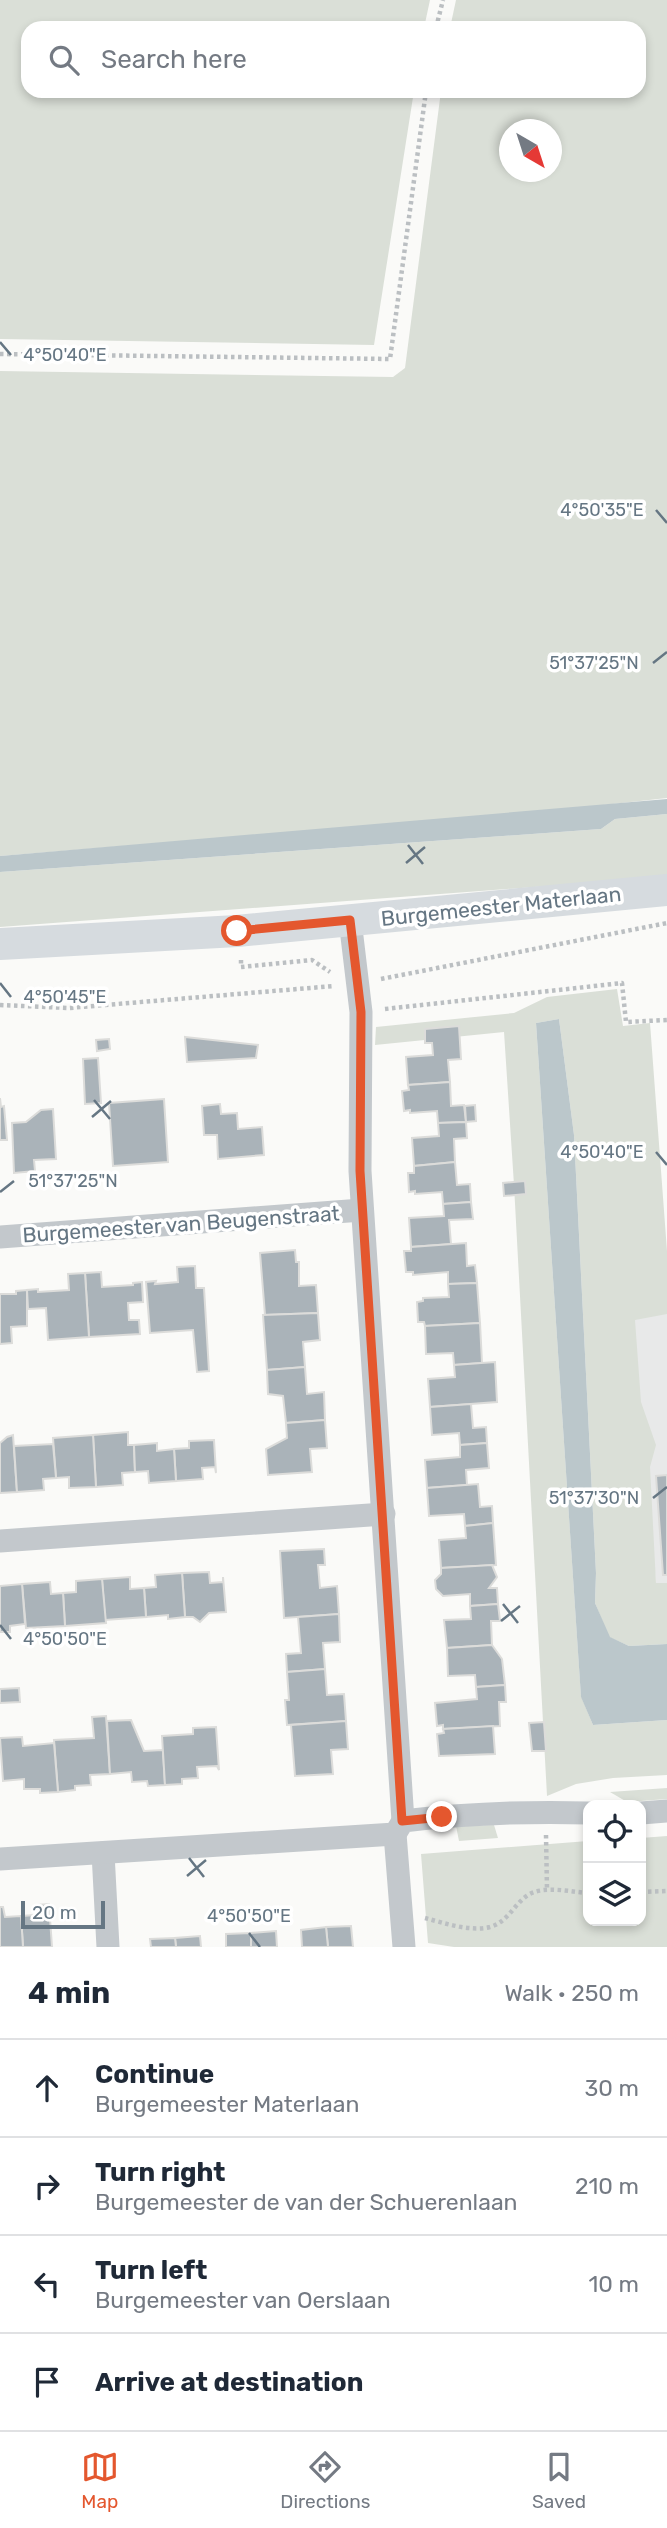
<!DOCTYPE html>
<html lang="en">
<head>
<meta charset="utf-8">
<style>
  :root { --surface:#fff; --page:#f2f2f3; --text:#1f2937; --muted:#747a83; --line:#e0e1e3; --accent:#e4572e }
  body { margin:0; font-family:Rubik,sans-serif; background:var(--page); color:var(--text) }
  .controls { position:absolute; right:21px; bottom:21px; display:grid; overflow:hidden; border-radius:14px; box-shadow:0 4px 10px #0003 }
  .controls button { width:63px; height:63px; display:grid; place-items:center; padding:0; border:0; border-bottom:2px solid var(--line); background:var(--surface); color:var(--text); font:35px sans-serif }
  .compass { position:absolute; left:499px; top:119px; width:63px; height:63px; border-radius:50%; background:var(--surface); box-shadow:0 4px 10px #0003; rotate:141deg }
  .scale { position:absolute; left:21px; bottom:18px; width:84px; box-sizing:border-box; padding-left:7px; border:4px solid #657683; border-top:0; font-size:19px; line-height:24px; white-space:nowrap; color:#657683; -webkit-text-stroke:5px #fff; paint-order:stroke }
  .stop { position:absolute; width:21px; height:21px; margin:-16px; border:5px solid #e4572e; border-radius:50%; background:#fff }
  .stop.end { background:#e4572e; border-color:#fff; box-shadow:0 2px 7px #0008 }
  .list { margin:0; padding:0; list-style:none }
  h2 { display:flex; justify-content:space-between; align-items:center; height:91px; margin:0; padding:0 28px; font-size:30px }
  h2 small { font-size:23px; font-weight:400; color:var(--muted) }
  .list li { display:grid; grid-template-columns:46px 1fr auto; gap:21px; align-items:center; box-sizing:border-box; height:98px; padding:0 28px; border-top:2px solid var(--line) }
  .list b { display:block; font-size:26px; white-space:nowrap }
  .list p { margin:0; font-size:23px; white-space:nowrap; color:var(--muted) }
  .list em { font-size:23px; font-style:normal; color:var(--muted) }
  .icon { flex:none; width:38px; height:38px; fill:none; stroke:currentColor; stroke-width:2; stroke-linecap:round; stroke-linejoin:round }
  .map { position:relative; flex:none; width:667px; height:1947px; overflow:hidden }
  .search { position:absolute; background:var(--surface); box-shadow:0 4px 10px #0003; left:21px; right:21px; top:21px; height:77px; display:flex; align-items:center; gap:18px; box-sizing:border-box; padding:0 24px; border-radius:21px; color:var(--muted); font-size:26px }
  .sheet { height:483px; background:var(--surface) }
  nav { display:flex; justify-content:space-around; align-items:center; box-sizing:border-box; height:98px; border-top:2px solid var(--line); background:var(--surface); font-size:19px; color:var(--muted) }
  nav a { display:grid; justify-items:center; gap:4px }
  nav .on { color:var(--accent) }
  .map>svg:first-child { display:block }
  .built { fill:#e8e9e9 }
  .green { fill:#dadfd7; fill-rule:evenodd }
  .water { fill:#bbc7cb }
  .building { fill:#aab3b9; stroke:#dcdcda; stroke-width:2 }
  .lines { fill:none; stroke-linecap:round; stroke-linejoin:round }
  .path { stroke:#bbbfc2; stroke-width:4.5; stroke-dasharray:3.5 3.5; stroke-linecap:butt }
  .minor { stroke:#c3c8cc; stroke-width:23 }
  .secondary { stroke:#d6dbdf; stroke-width:32 }
  .route { stroke:#e4572e; stroke-width:9 }
  .ticks { fill:none; stroke:#657683; stroke-width:2.5 }
  .labels { text-anchor:middle; dominant-baseline:central; stroke-width:7; stroke-linejoin:round; paint-order:stroke }
  .street-label { font-size:21px; fill:#657683; stroke:#fff }
  .ticks-label { font-size:18px; text-anchor:middle; fill:#657683; stroke:#fff; stroke-width:7; stroke-linejoin:round; paint-order:stroke }
</style>
</head>
<body>
<div class="map">
<svg width="667" height="1947" viewBox="0 0 667 1947">
  <rect width="100%" height="100%" fill="#fafaf8"/>
  <!-- built -->
  <polygon class="built" points="667,1304 667,1584 656,1584 632,1308"/>
  <!-- green -->
  <g class="green">
    <polygon points="0,0 430,0 424,28 28,28 28,91 414,91 374,345 0,339"/>
    <path d="M456 0H667V798L540 812 0 856V371L393 377 405 368 441 91H639V28H450ZM510 130H552V172H510Z"/>
    <polygon points="667,814 667,877 0,927 0,872 601,829 615,819"/>
    <polygon points="617,989 623,1026 650,1023 667,1251 667,1314 635,1320 641,1402 656,1445 650,1467 656,1583 667,1583 667,1644 629,1646 609,1637 595,1603 596,1573 574,1135 559,1019 536,1023 581,1696 593,1725 667,1720 667,1775 613,1778 576,1784 547,1796 514,1185 504,1032 375,1045 376,1027 514,1013 547,997"/>
    <polygon points="667,1788 667,1799 627,1802 610,1792"/>
    <polygon points="494,1825 498,1838 459,1841 456,1826"/>
    <polygon points="667,1836 667,1947 454,1947 428,1943 421,1854 588,1841 588,1921 641,1921 641,1838"/>
  </g>
  <!-- water -->
  <g class="water">
    <polygon points="667,799 667,814 615,819 601,829 0,872 0,856"/>
    <polygon points="559,1019 574,1135 596,1573 595,1603 610,1637 629,1646 667,1644 667,1720 593,1725 581,1697 536,1023"/>
  </g>
  <!-- building -->
  <g class="building">
    <polygon points="459,1026 461,1059 448,1060 450,1082 408,1085 406,1057 433,1055 432,1043 425,1043 425,1029"/>
    <polygon points="185,1037 258,1045 256,1058 187,1062"/>
    <polygon points="109,1039 110,1049 97,1051 96,1040"/>
    <polygon points="98,1058 101,1103 85,1104 83,1059"/>
    <polygon points="450,1082 451,1106 464,1105 466,1122 438,1123 437,1111 410,1113 410,1110 404,1111 402,1091 409,1090 408,1085"/>
    <polygon points="0,1098 1,1107 4,1106 7,1140 0,1140"/>
    <polygon points="164,1099 168,1162 113,1166 109,1103"/>
    <polygon points="220,1104 221,1114 237,1113 238,1129 262,1127 264,1155 218,1159 217,1135 204,1135 202,1106"/>
    <polygon points="475,1105 476,1121 466,1122 465,1106"/>
    <polygon points="53,1109 56,1159 34,1160 35,1171 14,1173 12,1123 26,1122 41,1110"/>
    <polygon points="466,1122 467,1138 454,1139 455,1162 414,1166 412,1138 439,1136 438,1123"/>
    <polygon points="455,1162 457,1185 470,1184 471,1202 443,1204 442,1192 415,1194 415,1191 409,1192 408,1173 414,1173 414,1166"/>
    <polygon points="525,1181 526,1194 504,1196 503,1183"/>
    <polygon points="471,1202 473,1219 449,1220 451,1244 411,1247 409,1218 444,1216 443,1204"/>
    <polygon points="466,1243 467,1266 475,1265 477,1283 448,1284 448,1272 413,1275 413,1272 406,1272 404,1251 411,1251 411,1247"/>
    <polygon points="295,1250 296,1262 299,1262 299,1286 316,1285 318,1313 265,1315 260,1253"/>
    <polygon points="195,1266 196,1288 204,1288 209,1371 197,1372 193,1330 150,1333 146,1282 156,1281 155,1284 178,1282 177,1267"/>
    <polygon points="101,1272 102,1287 133,1285 133,1283 142,1282 143,1302 128,1303 129,1320 139,1320 140,1334 89,1337 85,1273"/>
    <polygon points="85,1273 89,1337 48,1340 46,1308 28,1309 27,1290 38,1289 38,1292 69,1290 68,1274"/>
    <polygon points="477,1283 480,1323 425,1326 424,1322 418,1322 417,1302 423,1301 423,1298 449,1297 448,1284"/>
    <polygon points="27,1290 27,1326 11,1327 12,1343 0,1344 0,1294 16,1294 16,1291"/>
    <polygon points="318,1313 320,1340 303,1342 305,1367 267,1370 263,1315"/>
    <polygon points="480,1323 482,1363 454,1365 453,1353 426,1354 425,1326"/>
    <polygon points="495,1362 497,1402 430,1407 428,1379 455,1377 454,1365"/>
    <polygon points="305,1367 307,1394 324,1392 325,1420 286,1423 283,1396 268,1394 267,1370"/>
    <polygon points="471,1404 473,1428 486,1427 487,1443 460,1445 459,1433 432,1435 430,1407"/>
    <polygon points="325,1420 327,1448 310,1449 312,1472 268,1475 266,1449 287,1438 286,1423"/>
    <polygon points="128,1432 128,1445 134,1445 135,1472 122,1473 123,1485 96,1487 93,1435"/>
    <polygon points="13,1435 17,1492 0,1493 0,1443 7,1437"/>
    <polygon points="93,1435 96,1487 69,1488 69,1477 56,1478 53,1438"/>
    <polygon points="214,1440 216,1473 215,1467 202,1468 203,1479 176,1481 174,1449 189,1448 189,1441"/>
    <polygon points="157,1443 157,1451 174,1449 176,1481 149,1483 148,1471 135,1472 134,1445"/>
    <polygon points="487,1443 489,1468 466,1470 467,1485 427,1488 425,1460 460,1457 460,1445"/>
    <polygon points="53,1444 56,1478 43,1479 44,1490 17,1492 14,1446"/>
    <polygon points="667,1475 667,1575 663,1575 656,1476"/>
    <polygon points="478,1484 480,1507 492,1506 493,1523 465,1526 464,1514 429,1516 427,1488"/>
    <polygon points="493,1523 496,1565 441,1568 439,1540 466,1538 465,1526"/>
    <polygon points="324,1549 325,1565 318,1565 320,1588 337,1586 339,1614 284,1618 280,1551"/>
    <polygon points="492,1565 497,1577 489,1588 497,1588 498,1604 470,1606 470,1594 443,1596 436,1589 435,1580 441,1574 441,1568"/>
    <polygon points="209,1572 210,1583 223,1582 223,1577 226,1612 209,1613 200,1622 193,1617 185,1617 182,1573"/>
    <polygon points="182,1573 185,1617 168,1619 168,1615 146,1617 144,1588 156,1587 155,1575"/>
    <polygon points="130,1577 130,1589 144,1588 146,1617 105,1620 102,1579"/>
    <polygon points="102,1579 106,1623 65,1626 63,1593 76,1592 76,1581"/>
    <polygon points="50,1582 51,1594 63,1593 65,1626 26,1628 22,1584"/>
    <polygon points="22,1584 25,1624 10,1626 10,1632 0,1632 0,1586"/>
    <polygon points="498,1604 500,1621 491,1621 492,1645 447,1648 444,1620 471,1619 470,1606"/>
    <polygon points="339,1614 340,1642 323,1643 325,1669 287,1672 286,1654 301,1653 298,1617"/>
    <polygon points="492,1645 502,1659 505,1685 476,1687 475,1675 448,1676 447,1648"/>
    <polygon points="325,1669 327,1695 344,1694 346,1721 287,1725 285,1700 289,1700 287,1672"/>
    <polygon points="505,1685 506,1702 499,1702 500,1726 443,1729 443,1725 437,1726 435,1703 477,1699 476,1687"/>
    <polygon points="19,1688 20,1702 0,1703 0,1689"/>
    <polygon points="106,1716 110,1774 90,1775 91,1785 75,1786 75,1790 58,1792 54,1740 94,1738 92,1717"/>
    <polygon points="131,1720 144,1751 163,1750 165,1785 148,1786 147,1781 132,1782 131,1772 110,1774 107,1721"/>
    <polygon points="346,1721 348,1749 331,1750 333,1774 295,1776 291,1725"/>
    <polygon points="544,1722 546,1751 532,1751 529,1723"/>
    <polygon points="493,1726 495,1754 439,1756 437,1734 444,1733 443,1729"/>
    <polygon points="216,1727 219,1770 217,1766 197,1767 198,1778 182,1779 182,1784 165,1785 162,1736 193,1734 193,1728"/>
    <polygon points="22,1737 23,1746 54,1743 58,1792 40,1793 40,1789 24,1789 24,1779 3,1781 0,1738"/>
    <polygon points="49,1904 52,1947 23,1947 21,1916 36,1915 37,1905"/>
    <polygon points="0,1907 3,1907 5,1917 21,1916 23,1947 0,1947"/>
    <polygon points="351,1926 353,1947 328,1947 326,1927"/>
    <polygon points="326,1927 328,1947 302,1947 301,1930"/>
    <polygon points="276,1931 277,1947 251,1947 251,1933"/>
    <polygon points="251,1933 251,1947 226,1947 226,1934"/>
    <polygon points="200,1936 201,1947 176,1947 175,1938"/>
    <polygon points="175,1938 176,1947 151,1947 150,1939"/>
  </g>
  <g class="lines">
    <!-- path -->
    <g class="path">
      <polyline points="436,28 443,0"/>
      <polyline points="0,354 390,359 426,91"/>
      <polyline points="241,960 241,967 312,960 330,972"/>
      <polyline points="381,979 667,923"/>
      <polyline points="0,1005 69,1008 334,986"/>
      <polyline points="385,1009 622,983 626,1022 667,1020"/>
      <polyline points="546,1835 547,1890"/>
      <polyline points="641,1892 667,1891"/>
      <path d="M425 1918C444 1923 470 1932 490 1927 508 1922 514 1904 528 1895 544 1885 571 1892 588 1893"/>
    </g>
    <!-- minor -->
    <g class="minor">
      <polyline points="350,920 361,1012 360,1171 403,1821"/>
      <polyline points="0,1237 362,1210"/>
      <polyline points="0,1541 384,1514"/>
      <polyline points="641,1813 667,1811"/>
      <polyline points="395,1834 404,1947"/>
      <polyline points="103,1853 108,1947"/>
      <path d="M0 1859 395 1834 403 1821C464 1814 526 1811 588 1813"/>
    </g>
    <!-- secondary -->
    <polyline class="secondary" points="0,944 237,931 667,890"/>
  </g>
  <g class="lines">
    <!-- route -->
    <polyline class="route" points="237,931 350,920 361,1012 360,1171 402,1821 442,1817"/>
  </g>
  <!-- ticks -->
  <path class="ticks" d="M0 342 11 355M656 510 667 523M653 663 667 652M408 845 423 864M406 863 425 847M0 983 11 997M94 1100 110 1119M92 1117 111 1101M656 1152 667 1165M0 1192 14 1181M653 1498 667 1487M503 1604 518 1623M501 1621 520 1606M0 1625 11 1639M189 1858 204 1877M187 1876 206 1860M249 1933 260 1947"/>
  <g class="labels">
    <!-- street labels -->
    <g class="street-label">
      <text transform="translate(501 906) rotate(-6)">Burgemeester Materlaan</text>
      <text transform="translate(181 1224) rotate(-4)">Burgemeester van Beugenstraat</text>
    </g>
  </g>
  <g class="ticks-label">
    <text x="65" y="361">4°50'40"E</text>
    <text x="602" y="516">4°50'35"E</text>
    <text x="594" y="669">51°37'25"N</text>
    <text x="65" y="1003">4°50'45"E</text>
    <text x="602" y="1158">4°50'40"E</text>
    <text x="73" y="1187">51°37'25"N</text>
    <text x="594" y="1504">51°37'30"N</text>
    <text x="65" y="1645">4°50'50"E</text>
    <text x="249" y="1922">4°50'50"E</text>
  </g>
</svg>
<div class="controls">
<button><svg class="icon" aria-label="locate" viewBox="0 0 24 24"><circle cx="12" cy="12" r="6"/><path d="M12 2v4M12 18v4M2 12h4M18 12h4"/></svg></button>
<button><svg class="icon" aria-label="layers" viewBox="0 0 24 24"><path d="M12 4l9 5-9 5-9-5zM3 14l9 5 9-5"/></svg></button>
</div>
<svg class="compass" viewBox="-18 -18 36 36"><path d="M0-13l5 13h-10z" fill="#e53935"/><path d="M0 13l5-13h-10z" fill="#747a83"/></svg>
<div class="scale">20 m</div>
<div class="stop" style="left:237px;top:931px"></div>
<div class="stop end" style="left:442px;top:1817px"></div>
<div class="search"><svg class="icon" aria-label="search" viewBox="0 0 24 24"><circle cx="10" cy="10" r="6"/><path d="M15 15l6 6"/></svg>Search here</div>
</div>
<section class="sheet">
<h2>4 min<small>Walk · 250 m</small></h2>
<ul class="list">
<li><svg class="icon" aria-label="ahead" viewBox="0 0 24 24"><path d="M12 20V5M6 11l6-6 6 6"/></svg><div><b>Continue</b><p>Burgemeester Materlaan</p></div><em>30 m</em></li>
<li><svg class="icon" aria-label="right" viewBox="0 0 24 24"><path d="M7 20v-9h11M14 6l5 5-5 5"/></svg><div><b>Turn right</b><p>Burgemeester de van der Schuerenlaan</p></div><em>210 m</em></li>
<li><svg class="icon" aria-label="left" viewBox="0 0 24 24"><path d="M17 20v-9H6M10 6l-5 5 5 5"/></svg><div><b>Turn left</b><p>Burgemeester van Oerslaan</p></div><em>10 m</em></li>
<li><svg class="icon" aria-label="arrive" viewBox="0 0 24 24"><path d="M6 21V4h12l-3 4 3 4H6"/></svg><div><b>Arrive at destination</b></div></li>
</ul>
</section>
<nav>
<a class="on"><svg class="icon" aria-label="map" viewBox="0 0 24 24"><path d="M3 6l6-2 6 2 6-2v14l-6 2-6-2-6 2zM9 4v14M15 6v14"/></svg>Map</a>
<a><svg class="icon" aria-label="directions" viewBox="0 0 24 24"><path d="M12 3l9 9-9 9-9-9zM9 14v-3h6M13 9l2 2-2 2"/></svg>Directions</a>
<a><svg class="icon" aria-label="saved" viewBox="0 0 24 24"><path d="M7 4h10v16l-5-4-5 4z"/></svg>Saved</a>
</nav>
</body>
</html>
